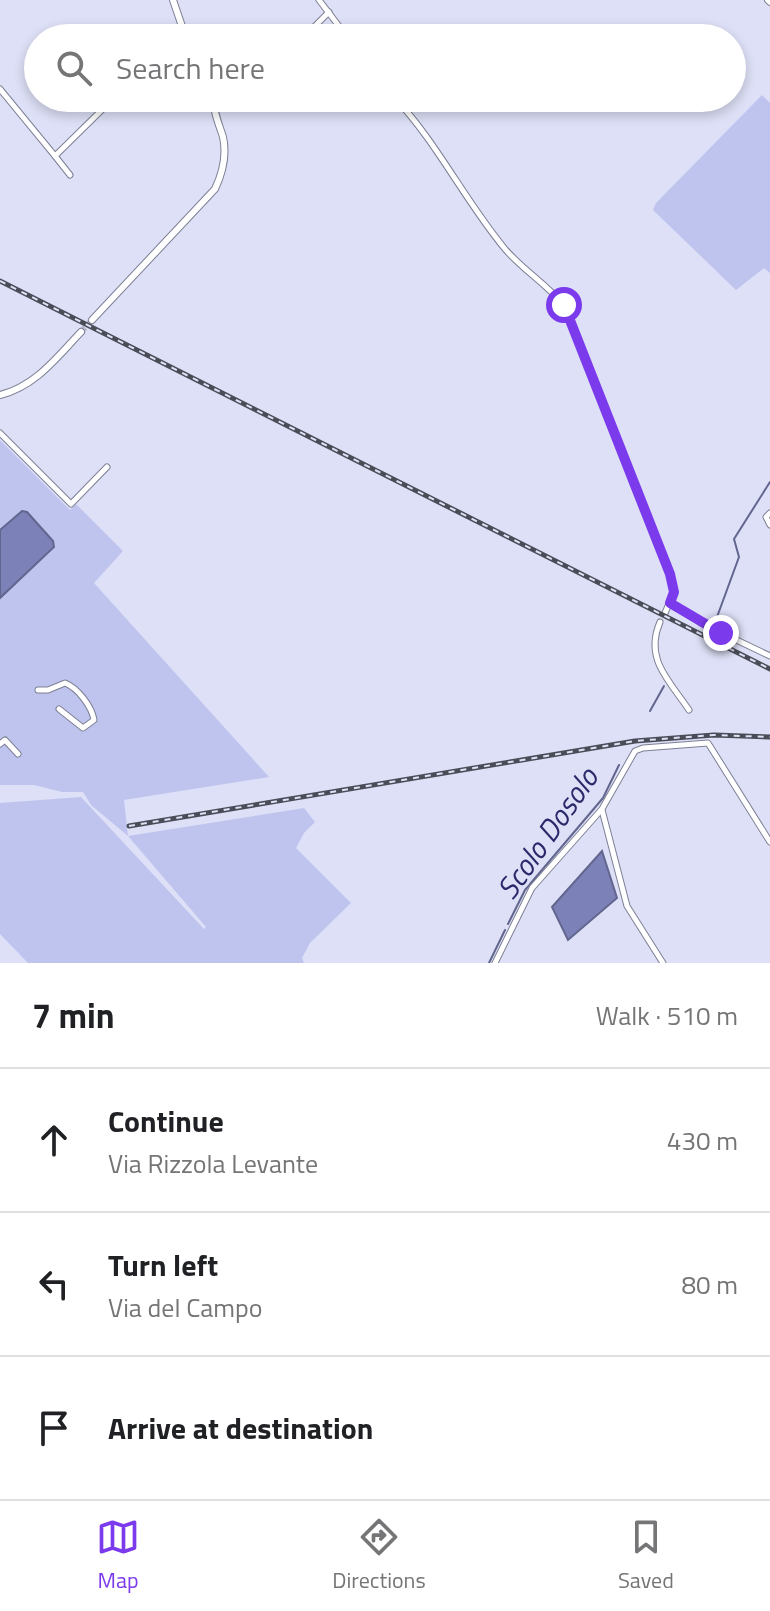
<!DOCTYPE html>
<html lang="en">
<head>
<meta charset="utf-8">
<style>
  :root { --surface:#fff; --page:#f2f2f2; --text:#202124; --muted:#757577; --line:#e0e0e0; --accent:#7c3aed }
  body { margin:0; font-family:"Titillium Web",sans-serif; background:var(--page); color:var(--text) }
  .stop { position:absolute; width:24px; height:24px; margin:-18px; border:6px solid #7c3aed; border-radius:50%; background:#fff }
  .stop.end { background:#7c3aed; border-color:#fff; box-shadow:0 2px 8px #0008 }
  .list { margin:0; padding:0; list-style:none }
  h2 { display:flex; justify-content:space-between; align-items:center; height:104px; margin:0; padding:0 32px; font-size:34px }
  h2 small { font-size:26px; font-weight:400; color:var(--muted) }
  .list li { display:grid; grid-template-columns:52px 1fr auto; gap:24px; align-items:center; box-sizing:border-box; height:144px; padding:0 32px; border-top:2px solid var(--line) }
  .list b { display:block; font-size:30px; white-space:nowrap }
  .list p { margin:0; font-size:26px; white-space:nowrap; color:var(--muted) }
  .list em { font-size:26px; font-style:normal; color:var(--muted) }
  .icon { flex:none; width:44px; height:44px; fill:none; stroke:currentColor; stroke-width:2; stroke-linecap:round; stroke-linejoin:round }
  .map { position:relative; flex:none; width:770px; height:963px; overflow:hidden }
  .search { position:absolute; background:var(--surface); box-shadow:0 4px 12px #0003; left:24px; right:24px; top:24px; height:88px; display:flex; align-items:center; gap:20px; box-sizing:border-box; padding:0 28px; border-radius:44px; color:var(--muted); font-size:30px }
  .sheet { height:536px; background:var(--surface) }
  nav { display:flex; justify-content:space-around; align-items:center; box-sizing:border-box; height:112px; border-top:2px solid var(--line); background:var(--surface); font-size:22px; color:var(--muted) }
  nav a { display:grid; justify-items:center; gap:4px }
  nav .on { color:var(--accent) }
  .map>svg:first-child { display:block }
  .green { fill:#bfc4ef }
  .water { fill:#7c81b8; stroke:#62668f; stroke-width:2 }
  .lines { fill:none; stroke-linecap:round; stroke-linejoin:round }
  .stream { stroke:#62668f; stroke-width:2 }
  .tertiary-tunnel { stroke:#b8bbce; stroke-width:6; stroke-dasharray:6 3; stroke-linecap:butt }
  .minor-casing { stroke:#7d8094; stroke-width:7 }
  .tertiary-casing { stroke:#7d8094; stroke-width:8 }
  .minor { stroke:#fff; stroke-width:5 }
  .tertiary { stroke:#fff; stroke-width:6 }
  .rail-casing { stroke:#4a4c57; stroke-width:5 }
  .rail { stroke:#dde0f6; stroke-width:2; stroke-dasharray:6; stroke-linecap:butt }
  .route { stroke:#7c3aed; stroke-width:10 }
  .labels { text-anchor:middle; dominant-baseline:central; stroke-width:6; stroke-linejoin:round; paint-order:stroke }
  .water-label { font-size:30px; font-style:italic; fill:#2b296b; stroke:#dde0f6 }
</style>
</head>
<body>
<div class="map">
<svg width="770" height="963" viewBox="0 0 770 963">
  <rect width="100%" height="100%" fill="#dde0f6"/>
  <!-- green -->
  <g class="green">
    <polygon points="762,95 770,103 770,273 764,268 736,290 653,210 656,203"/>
    <polygon points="0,440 70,510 76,504 123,551 94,583 269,777 124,800 128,836 304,808 315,822 304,833 296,848 351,903 310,943 302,958 304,963 28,963 0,934 0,803 81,797 204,929 206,927 128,836 91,805 83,792 62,792 34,785 0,785"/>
  </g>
  <!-- water -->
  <g class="water">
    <polygon points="22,511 27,512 53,541 54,547 0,598 0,530"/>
    <polygon points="602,851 617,898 568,940 552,907"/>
  </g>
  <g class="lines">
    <!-- stream -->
    <g class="stream">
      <polyline points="717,617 739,557 734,539 770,482"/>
      <polyline points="650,711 664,686"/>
      <polyline points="508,924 525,890 603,798 619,765"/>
      <polyline points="489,963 505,930"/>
    </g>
    <!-- tertiary-tunnel -->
    <polyline class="tertiary-tunnel" points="81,332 92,320"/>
    <defs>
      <g id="minor">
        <polyline points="319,0 348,38"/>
        <polyline points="196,28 207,38"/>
        <polyline points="303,38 329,12"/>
        <polyline points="0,89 55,156 114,98"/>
        <path d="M395 98C438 144 465 201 505 249 522 269 546 284 564 305L670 574 674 592 665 613"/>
        <polyline points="55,156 70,175"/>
        <polyline points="0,433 71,504 107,467"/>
        <polyline points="770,513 766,517 770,525"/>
        <polyline points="670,603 701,623 770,656"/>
        <path d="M660 622C644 659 669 680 689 710"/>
        <path d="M38 690H48L65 683C78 688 92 707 94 720L83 728 59 709"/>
        <polyline points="0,744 5,740 18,754"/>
        <polyline points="602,810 627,906 663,963"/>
        <polyline points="495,963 532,888 602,809 635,751 643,748 708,743 770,842"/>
      </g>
      <g id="tertiary">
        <polyline points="173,0 186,38"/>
        <polyline points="768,0 770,2"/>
        <polyline points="204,98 213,107"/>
        <path d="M92 320 215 189C223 172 227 155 223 137 219 124 213 112 214 98"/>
        <path d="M0 395C36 386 57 357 81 332"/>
      </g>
    </defs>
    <!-- minor casing -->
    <use href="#minor" class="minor-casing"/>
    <!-- tertiary casing -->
    <use href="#tertiary" class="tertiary-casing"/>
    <!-- minor -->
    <use href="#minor" class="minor"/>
    <!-- tertiary -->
    <use href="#tertiary" class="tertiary"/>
    <defs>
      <g id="rail">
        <polyline points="0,281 770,669"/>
        <polyline points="129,826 635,741 714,735 770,737"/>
      </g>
    </defs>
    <!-- rail casing -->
    <use href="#rail" class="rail-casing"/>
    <!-- rail -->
    <use href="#rail" class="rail"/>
  </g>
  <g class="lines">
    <!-- route -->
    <polyline class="route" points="564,305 670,574 674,592 670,603 721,633"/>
  </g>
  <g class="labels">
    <!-- water labels -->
    <g class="water-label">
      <text transform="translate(547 833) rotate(-55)">Scolo Dosolo</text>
    </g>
  </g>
</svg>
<div class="stop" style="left:564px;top:305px"></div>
<div class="stop end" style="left:721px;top:633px"></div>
<div class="search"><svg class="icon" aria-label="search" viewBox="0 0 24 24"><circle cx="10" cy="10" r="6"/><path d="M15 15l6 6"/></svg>Search here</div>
</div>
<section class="sheet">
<h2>7 min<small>Walk · 510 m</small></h2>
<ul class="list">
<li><svg class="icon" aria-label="ahead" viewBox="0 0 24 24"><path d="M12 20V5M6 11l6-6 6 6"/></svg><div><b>Continue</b><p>Via Rizzola Levante</p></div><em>430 m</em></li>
<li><svg class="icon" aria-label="left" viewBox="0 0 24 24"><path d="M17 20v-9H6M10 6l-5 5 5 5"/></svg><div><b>Turn left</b><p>Via del Campo</p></div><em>80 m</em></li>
<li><svg class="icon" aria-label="arrive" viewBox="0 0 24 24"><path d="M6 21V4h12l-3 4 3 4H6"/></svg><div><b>Arrive at destination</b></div></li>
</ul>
</section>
<nav>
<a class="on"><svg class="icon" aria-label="map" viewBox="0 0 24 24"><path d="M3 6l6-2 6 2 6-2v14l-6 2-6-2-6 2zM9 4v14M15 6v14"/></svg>Map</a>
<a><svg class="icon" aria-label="directions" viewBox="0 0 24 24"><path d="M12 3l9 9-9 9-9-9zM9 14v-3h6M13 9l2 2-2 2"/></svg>Directions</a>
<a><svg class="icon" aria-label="saved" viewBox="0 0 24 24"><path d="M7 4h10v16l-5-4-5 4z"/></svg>Saved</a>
</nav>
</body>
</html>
